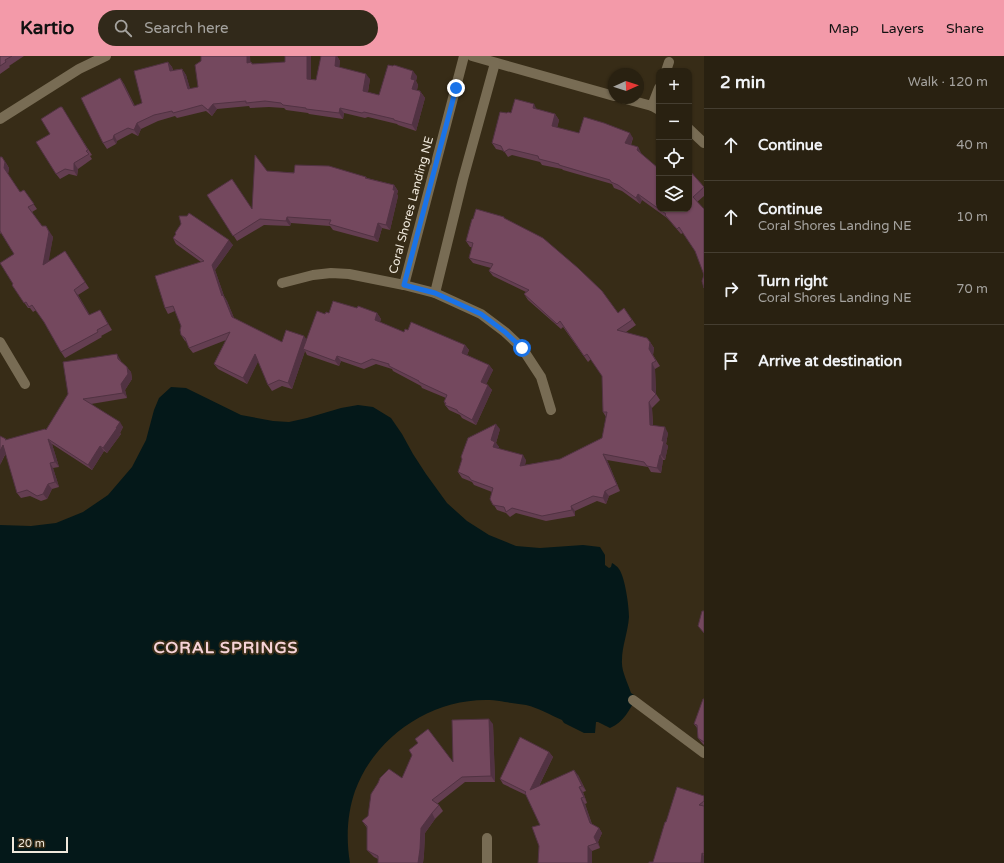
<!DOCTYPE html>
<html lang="en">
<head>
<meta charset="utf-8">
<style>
  :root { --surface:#292111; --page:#31291a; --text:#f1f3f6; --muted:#a5a39f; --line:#453e31; --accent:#f39aa9 }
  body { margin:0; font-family:"Varela Round",sans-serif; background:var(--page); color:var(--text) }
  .controls { position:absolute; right:12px; top:12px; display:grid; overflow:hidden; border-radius:8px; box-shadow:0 1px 3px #0004 }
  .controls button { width:36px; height:36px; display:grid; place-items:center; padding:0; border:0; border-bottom:1px solid var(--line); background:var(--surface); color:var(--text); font:20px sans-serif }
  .compass { position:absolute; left:608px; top:12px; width:36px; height:36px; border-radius:50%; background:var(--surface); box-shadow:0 1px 3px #0004; rotate:87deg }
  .scale { position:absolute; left:12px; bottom:10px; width:56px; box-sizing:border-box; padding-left:4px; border:2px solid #f0e9dc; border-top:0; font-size:11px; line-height:14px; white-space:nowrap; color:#f0e9dc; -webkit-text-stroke:3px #372c17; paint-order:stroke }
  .stop { position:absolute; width:12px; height:12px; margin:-9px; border:3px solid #1a73e8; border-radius:50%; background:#fff }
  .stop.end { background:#1a73e8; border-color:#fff; box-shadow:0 1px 4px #0008 }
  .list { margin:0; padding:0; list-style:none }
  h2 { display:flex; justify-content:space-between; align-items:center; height:52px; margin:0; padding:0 16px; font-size:17px }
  h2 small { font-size:13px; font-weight:400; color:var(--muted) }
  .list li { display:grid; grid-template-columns:26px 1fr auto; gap:12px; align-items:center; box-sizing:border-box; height:72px; padding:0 16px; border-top:1px solid var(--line) }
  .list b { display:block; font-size:15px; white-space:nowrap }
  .list p { margin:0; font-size:13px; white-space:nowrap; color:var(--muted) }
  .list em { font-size:13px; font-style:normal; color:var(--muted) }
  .icon { flex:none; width:22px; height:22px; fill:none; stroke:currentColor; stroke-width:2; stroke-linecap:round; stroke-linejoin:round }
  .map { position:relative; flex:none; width:704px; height:807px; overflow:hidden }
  header { display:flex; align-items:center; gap:24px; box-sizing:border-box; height:56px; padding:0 20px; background:var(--accent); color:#111 }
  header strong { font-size:19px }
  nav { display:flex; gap:22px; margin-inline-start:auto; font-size:14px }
  .search { width:280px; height:36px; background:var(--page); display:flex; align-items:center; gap:10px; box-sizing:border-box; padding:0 14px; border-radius:22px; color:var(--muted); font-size:15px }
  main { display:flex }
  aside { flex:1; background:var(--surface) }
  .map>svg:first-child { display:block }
  .water { fill:#041819 }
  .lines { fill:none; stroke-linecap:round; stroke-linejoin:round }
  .lane { stroke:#786c54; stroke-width:10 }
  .street { stroke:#786c54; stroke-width:10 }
  .wall { fill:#643e51 }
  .shaded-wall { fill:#513242 }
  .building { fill:#74485e; stroke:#513242 }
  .route { stroke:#1a73e8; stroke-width:5 }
  .labels { text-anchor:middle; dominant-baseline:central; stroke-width:4; stroke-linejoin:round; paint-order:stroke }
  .street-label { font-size:12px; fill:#f0e9dc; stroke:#372c17 }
  .district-label { font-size:16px; font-weight:bold; letter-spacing:1px; fill:#f6d3d7; stroke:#372c17 }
</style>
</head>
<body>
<header>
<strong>Kartio</strong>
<div class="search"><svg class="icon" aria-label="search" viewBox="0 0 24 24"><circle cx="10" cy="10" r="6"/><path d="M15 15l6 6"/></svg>Search here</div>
<nav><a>Map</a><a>Layers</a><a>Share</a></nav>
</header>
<main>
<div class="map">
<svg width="704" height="807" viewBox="0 0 704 807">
  <rect width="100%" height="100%" fill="#372c17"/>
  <!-- water -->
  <path class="water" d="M171 331 186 332 241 359 273 365 289 366 307 362 341 352 358 349 373 351 391 362 402 378 413 398 426 418 447 447 467 465 489 479 516 490 540 492 583 489 600 491 605 499V509L609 512 611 511 612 507C615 509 617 510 619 513 625 521 629 550 629 561 628 576 622 590 622 604 621 615 628 627 631 637L637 641C629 654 624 666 610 672L598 666H596L595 677H584L564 667 562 664C550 659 539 652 526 649 519 648 512 647 505 646 500 645 495 644 490 644 432 642 375 680 355 735 347 758 346 783 350 807H0V469L31 470 56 467 83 456 108 439 132 411 146 384 154 354 159 342Z"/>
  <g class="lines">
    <!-- lane -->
    <polyline class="lane" points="633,644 704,697"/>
    <!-- street -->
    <g class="street">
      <polyline points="472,0 614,40"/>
      <polyline points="666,15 669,6"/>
      <polyline points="622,42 652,50 659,54"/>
      <polyline points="652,50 659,32"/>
      <polyline points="0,63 79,13 106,0"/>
      <polyline points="689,73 704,87"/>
      <polyline points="282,227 313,219 331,217 349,218 404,229 435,237 481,258 505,276 522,292 541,321 551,354"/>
      <polyline points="404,229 464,0"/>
      <polyline points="435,237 463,123 495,7"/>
      <polyline points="0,286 25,328"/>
      <polyline points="487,807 487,782"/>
    </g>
  </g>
  <!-- wall -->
  <g class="wall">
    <polygon points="0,0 24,0 9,10 10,11 0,18"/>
    <polygon points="201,0 250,0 250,6 253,8 285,6 285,0 311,0 311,23 316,24 321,0 337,0 340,5 339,11 370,23 368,36 379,39 417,20 416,25 418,29 417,34 420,35 425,42 416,75 398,69 397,68 368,61 365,62 344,57 343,63 309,58 308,57 286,54 284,52 269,51 250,52 249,50 217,53 212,60 206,55 177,62 175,60 158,65 141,73 138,80 132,77 117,85 116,88 107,93 103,87 120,22 124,28 135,50 142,47 168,6 172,11 173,14 182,13 186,19 190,33 198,31 201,5"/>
    <polygon points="537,53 555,58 559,64 557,72 579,77 604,67 605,68 633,82 631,89 638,91 641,97 641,98 658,112 689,114 704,131 704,140 697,146 695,195 683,177 681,178 667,162 642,144 640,148 622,135 614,132 612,128 563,114 562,113 542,109 540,106 512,99 508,101 504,95 496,93 492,87 507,57"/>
    <polygon points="65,57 92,99 90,100 92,103 78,113 77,120 69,118 60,123 56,118 50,78"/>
    <polygon points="0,101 6,107 9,112 8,118 20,136 24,134 37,153 32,156 42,170 53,181 48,206 65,195 89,232 78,239 89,259 100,254 112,274 101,280 102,281 65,302 61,296 44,266 36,254 33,256 30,252 28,252 12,229 13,228 14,198 1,177 0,178"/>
    <polygon points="267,115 366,121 367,122 394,129 398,135 397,138 398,140 390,174 382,172 378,186 333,174 330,170 291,167 290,170 264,169 237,185 207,139 252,153"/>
    <polygon points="506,163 618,257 624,252 636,269 626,276 650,286 654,292 653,299 660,310 655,313 656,338 660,344 652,352 653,369 668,377 666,388 668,390 665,404 663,404 661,417 651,416 648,411 607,404 620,435 609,440 606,448 597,445 575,455 575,460 546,465 516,457 510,461 506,457 497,454 490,443 492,436 474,429 472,426 462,422 458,416 500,373 496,387 499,391 498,392 526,404 525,409 560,403 602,382 606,361 603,356 602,320 591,303 588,306 563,271 561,273 528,244 524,238 526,236 493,220 489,215 491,212 473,207 469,202 472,191 470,191 466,185"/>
    <polygon points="175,177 233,189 215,214 224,240 227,245 234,262 282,286 307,284 325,258 357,252 377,257 381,263 380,266 404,276 408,274 465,289 469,294 467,299 489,309 493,314 486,328 492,334 476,369 462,362 460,359 449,354 445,349 445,348 444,346 446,342 422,332 421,330 393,315 392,313 376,308 364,313 341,305 339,310 307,299 305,295 292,333 282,330 272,335 268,329 258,305 247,328 218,313 214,308 226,284 193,297 189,292 187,286 185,285 181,279 181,270 175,255 168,258 165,252 201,206 176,188 173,182 176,178"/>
    <polygon points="120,303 121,306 131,316 132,323 125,334 127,342 91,348 123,371 120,377 121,378 107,397 104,395 92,414 52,388 59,411 53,412 59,431 52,433 47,443 41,445 30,440 21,442 17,437 6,397 0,409 7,384 46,373"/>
    <polygon points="704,643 704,689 702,687 698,682 698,673 694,668"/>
    <polygon points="493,668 495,726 465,726 437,748 439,749 443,755 435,763 425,777 424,798 423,807 378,807 378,803 374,801 367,794 367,772 362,765 368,760 402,722 453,706"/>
    <polygon points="549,696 553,701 539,730 578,719 586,735 583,736 587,747 585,748 592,768 599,772 602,777 598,786 600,792 592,795 540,769 526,739 503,728 500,723"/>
    <polygon points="704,740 704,807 649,807 653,806 666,766"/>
  </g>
  <!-- shaded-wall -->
  <g class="shaded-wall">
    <polygon points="247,0 250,0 251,12 247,7"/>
    <polygon points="307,0 311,0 311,28 307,23"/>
    <polygon points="336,0 337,0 340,5 339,15 335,10"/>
    <polygon points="168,6 172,11 174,20 170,15"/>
    <polygon points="182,13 186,19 192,39 188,33"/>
    <polygon points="413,15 417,20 416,25 418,29 416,38 412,33 411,23"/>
    <polygon points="366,18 370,23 367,41 363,35"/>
    <polygon points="120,22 124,28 137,56"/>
    <polygon points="420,35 425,42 416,75 412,69"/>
    <polygon points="213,48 217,53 212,60 208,54"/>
    <polygon points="534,48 537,54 533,52"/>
    <polygon points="340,52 344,57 343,63 339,57"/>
    <polygon points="555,58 559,64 556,76 552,70"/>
    <polygon points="137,67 141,73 138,80 134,74"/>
    <polygon points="630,77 633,82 629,92 625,87"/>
    <polygon points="114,79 117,85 116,88 113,83"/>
    <polygon points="638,91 641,97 640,99 637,94"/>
    <polygon points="2,101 9,112 8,118 4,112"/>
    <polygon points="74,107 78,113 77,120 74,115"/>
    <polygon points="394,129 398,135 397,138 398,140 390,174 386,169"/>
    <polygon points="638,138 642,144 640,148 636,142"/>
    <polygon points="287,161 291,167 290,170 286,165"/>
    <polygon points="378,167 382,172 378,186 374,181"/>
    <polygon points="46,170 53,181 47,215 43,209"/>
    <polygon points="229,184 233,189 215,214 224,240 227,245 236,267 232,261 222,240 212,209"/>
    <polygon points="74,234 78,239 93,264 89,259"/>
    <polygon points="100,254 104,260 112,274 108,268"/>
    <polygon points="377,257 381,263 379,269 375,264"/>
    <polygon points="304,280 308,285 303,293 305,295 292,333 288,327"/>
    <polygon points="650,286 654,292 653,299 660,310 649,293"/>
    <polygon points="465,289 469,294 466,302 462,297"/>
    <polygon points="117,298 120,303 121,308 118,303"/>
    <polygon points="255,298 259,304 247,328 243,322"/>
    <polygon points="337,300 341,305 339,310 335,305"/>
    <polygon points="652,307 655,313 656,339 652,334"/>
    <polygon points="489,309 493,314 485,331 481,326"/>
    <polygon points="127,311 131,316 132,323 125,334 127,342 123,337 121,328"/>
    <polygon points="488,329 492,334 476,369 472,364"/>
    <polygon points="649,346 652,352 653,374 650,369"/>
    <polygon points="120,366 123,371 120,377 121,378 107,397 103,392"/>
    <polygon points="496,368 500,373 496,387 499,391 497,396 493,391 491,384"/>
    <polygon points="665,371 668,377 666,388 668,390 665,404 661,399 662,385"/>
    <polygon points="48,383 52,388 59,411 55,406"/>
    <polygon points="3,389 7,394 0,409 0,395"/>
    <polygon points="100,390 104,395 92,414 88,409"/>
    <polygon points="603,398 607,404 620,435 617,429"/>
    <polygon points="523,399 526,404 523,416 520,410"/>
    <polygon points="660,399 663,404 661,417 657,412"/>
    <polygon points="50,407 53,412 59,431 55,426"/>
    <polygon points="48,428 52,433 47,443 43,438"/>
    <polygon points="605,435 609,440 606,448 603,442"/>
    <polygon points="571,450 575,455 575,460 572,454"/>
    <polygon points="489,663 493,668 495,726 491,720"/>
    <polygon points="549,696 553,701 534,740 530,734"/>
    <polygon points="574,714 578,719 586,735 582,730"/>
    <polygon points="579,731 583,736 587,747"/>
    <polygon points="581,742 585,748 593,772 590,767"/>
    <polygon points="432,757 435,763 425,777 424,798 423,807 418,807 421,772"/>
    <polygon points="599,772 602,777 598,786 600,792 597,787 594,781"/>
    <polygon points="588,790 592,795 592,807 588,807"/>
    <polygon points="702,797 704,800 704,807 701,807"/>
  </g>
  <!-- building -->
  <g class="building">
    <polygon points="0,0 12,0 5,4 6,6 0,10"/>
    <polygon points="201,0 247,0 247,7 251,6 252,8 285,6 285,0 307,0 307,23 316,24 321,0 336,0 335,10 366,18 363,35 379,39 388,9 393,10 394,9 413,15 411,23 415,24 412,33 420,35 420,36 421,37 412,69 394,64 394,63 364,56 362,57 340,52 339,57 306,53 306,52 283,49 281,47 265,45 246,47 246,45 213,48 208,54 202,49 173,57 172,55 154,59 137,67 134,74 128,72 114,79 113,83 103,87 81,42 120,22 134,50 142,47 134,15 168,6 170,15 182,13 188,33 198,31 195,9 201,5"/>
    <polygon points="515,43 534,48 533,52 555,58 552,70 579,77 584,61 604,67 630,77 625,87 638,91 637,94 658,112 659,111 659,153 689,153 689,114 704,131 693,141 704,153 704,219 695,195 679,171 677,173 665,159 666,158 638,138 636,142 618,129 611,126 610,124 559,109 559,108 539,103 538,100 509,93 504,96 501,90 492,87 500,56 507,57 508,56 511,57"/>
    <polygon points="60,51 62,51 88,94 86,95 89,98 74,107 74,115 65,113 56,118 36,86 50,78 41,63"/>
    <polygon points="255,99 267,115 294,117 295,109 329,110 366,121 365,122 394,129 393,134 395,134 386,169 378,167 374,181 329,168 331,164 287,161 286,165 260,163 233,180 207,139 232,123 252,153"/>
    <polygon points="0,101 2,101 5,106 4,112 20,136 24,134 34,148 28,151 42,170 46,170 49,176 43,209 65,195 85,226 74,234 89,259 100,254 108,268 97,274 98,276 61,296 44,266 32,249 29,251 26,246 24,247 12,229 13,228 0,207 14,198 0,175"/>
    <polygon points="476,153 504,161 504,162 543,182 578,212 602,235 618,257 624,252 632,264 617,274 647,282 650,286 649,293 656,305 652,307 652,334 656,338 649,346 650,369 665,371 662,385 664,385 661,399 660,399 657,412 647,410 644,406 603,398 617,429 605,435 603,442 593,440 571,450 572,454 542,460 512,452 506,456 504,451 493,449 490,443 493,432 471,424 469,421 458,416 462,403 461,401 468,382 496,368 491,384 495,386 493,391 523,399 520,410 560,403 602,382 607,356 603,356 602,320 587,298 584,300 560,265 557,268 524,238 529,234 489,215 493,208 469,202 473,187 466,185 472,163 473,163"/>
    <polygon points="189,157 229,184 212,209 222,240 223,239 232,261 282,286 286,274 304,280 288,327 279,324 268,329 255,298 243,322 214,308 230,276 189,292 185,282 181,279 180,274 181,270 173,250 165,252 155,220 204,205 173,182 176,178 175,177 181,168 179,160 187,160"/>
    <polygon points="704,219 704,232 702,225"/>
    <polygon points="333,245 357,252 358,250 377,257 375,264 404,276 405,273 408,274 411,266 465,289 462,297 489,309 481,326 488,329 472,364 458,356 457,354 445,349 446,347 444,346 447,339 419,326 419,325 389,310 389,308 372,303 361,308 337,300 335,305 303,293 317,255 325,258 326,256 329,257"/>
    <polygon points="117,298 118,303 127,311 128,318 121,328 123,337 83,343 120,366 116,372 117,372 103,392 100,390 88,409 48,383 55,406 50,407 55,426 48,428 43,438 37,440 27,434 17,437 3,389 0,395 0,380 6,383 5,384 45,373 46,374 68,338 63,306"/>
    <polygon points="702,555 704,555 704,577 698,570"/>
    <polygon points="703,643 704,643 704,686 698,682 697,669 694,668"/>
    <polygon points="489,663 491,720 462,721 432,744 439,749 432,757 421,772 420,793 418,807 378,807 378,800 370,796 367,794 367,770 362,765 368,760 371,738 378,727 380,722 389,713 402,722 412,699 409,694 418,687 415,683 428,673 453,706 452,664"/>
    <polygon points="520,681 549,696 530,734 574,714 582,730 579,731 584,741 581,742 590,767 599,772 594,781 597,787 588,790 588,807 538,807 539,790 532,771 540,769 525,737 526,736 500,723"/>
    <polygon points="677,731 704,740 704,745 699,749 704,750 704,798 702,797 701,807 649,807 649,806 653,806 665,766 666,766"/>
  </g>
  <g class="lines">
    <!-- route -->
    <polyline class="route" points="456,32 404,229 435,237 481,258 505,276 522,292"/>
  </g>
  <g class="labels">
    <!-- street labels -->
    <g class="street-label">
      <text transform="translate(411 149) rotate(-75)">Coral Shores Landing NE</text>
    </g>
    <!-- district labels -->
    <g class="district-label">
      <text x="226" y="592">CORAL SPRINGS</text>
    </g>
  </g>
</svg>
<div class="controls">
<button>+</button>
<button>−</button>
<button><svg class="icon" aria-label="locate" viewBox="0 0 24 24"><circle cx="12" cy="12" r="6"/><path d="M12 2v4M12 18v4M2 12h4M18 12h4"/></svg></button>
<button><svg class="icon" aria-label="layers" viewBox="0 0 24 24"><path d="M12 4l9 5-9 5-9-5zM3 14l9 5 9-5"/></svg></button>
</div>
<svg class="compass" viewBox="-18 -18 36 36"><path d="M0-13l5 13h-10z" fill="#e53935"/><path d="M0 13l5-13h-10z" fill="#a5a39f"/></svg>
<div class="scale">20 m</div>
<div class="stop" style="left:522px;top:292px"></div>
<div class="stop end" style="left:456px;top:32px"></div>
</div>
<aside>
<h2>2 min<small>Walk · 120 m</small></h2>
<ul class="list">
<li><svg class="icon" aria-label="ahead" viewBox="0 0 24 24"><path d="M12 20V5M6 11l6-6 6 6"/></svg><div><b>Continue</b></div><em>40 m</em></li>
<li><svg class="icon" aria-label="ahead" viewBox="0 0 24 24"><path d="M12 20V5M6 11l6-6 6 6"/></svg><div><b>Continue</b><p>Coral Shores Landing NE</p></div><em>10 m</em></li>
<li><svg class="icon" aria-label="right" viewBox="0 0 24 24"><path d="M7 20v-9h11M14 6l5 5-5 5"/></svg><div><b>Turn right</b><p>Coral Shores Landing NE</p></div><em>70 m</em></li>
<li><svg class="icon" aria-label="arrive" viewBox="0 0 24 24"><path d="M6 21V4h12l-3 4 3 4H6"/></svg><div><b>Arrive at destination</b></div></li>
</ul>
</aside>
</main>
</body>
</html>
